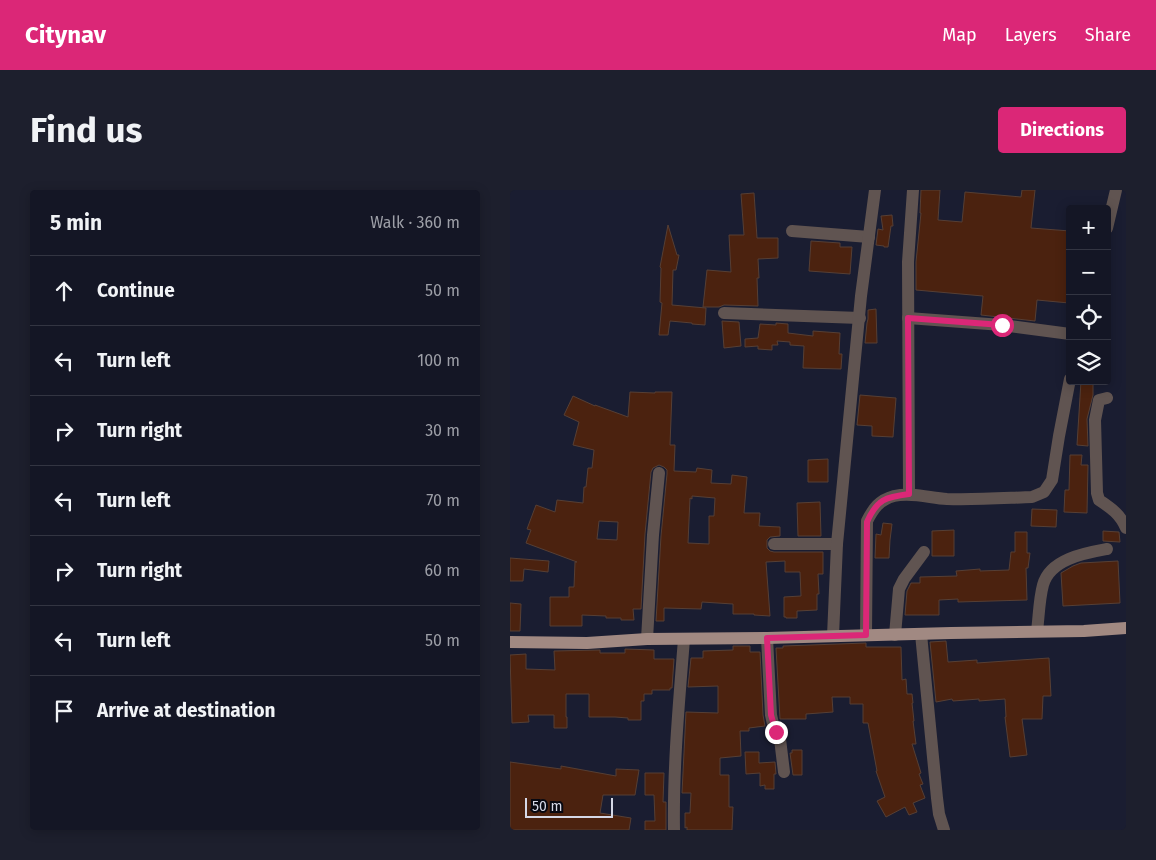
<!DOCTYPE html>
<html lang="en">
<head>
<meta charset="utf-8">
<style>
  :root { --surface:#141625; --page:#1d1f2d; --text:#f1f3f6; --muted:#9d9fa7; --line:#333542; --accent:#db2777 }
  body { margin:0; font-family:"Fira Sans",sans-serif; background:var(--page); color:var(--text) }
  .controls { position:absolute; right:15px; top:15px; display:grid; overflow:hidden; border-radius:5px; box-shadow:0 2px 12px #0003 }
  .controls button { width:45px; height:45px; display:grid; place-items:center; padding:0; border:0; border-bottom:1px solid var(--line); background:var(--surface); color:var(--text); font:25px sans-serif }
  .scale { position:absolute; left:15px; bottom:12px; width:88px; box-sizing:border-box; padding-left:5px; border:2px solid #d5d8e6; border-top:0; font-size:14px; line-height:18px; white-space:nowrap; color:#d5d8e6; -webkit-text-stroke:4px #070811; paint-order:stroke }
  .stop { position:absolute; width:15px; height:15px; margin:-11px; border:4px solid #db2777; border-radius:50%; background:#fff }
  .stop.end { background:#db2777; border-color:#fff; box-shadow:0 1px 5px #0008 }
  .list { margin:0; padding:0; list-style:none }
  h2 { display:flex; justify-content:space-between; align-items:center; height:65px; margin:0; padding:0 20px; font-size:21px }
  h2 small { font-size:16px; font-weight:400; color:var(--muted) }
  .list li { display:grid; grid-template-columns:32px 1fr auto; gap:15px; align-items:center; box-sizing:border-box; height:70px; padding:0 20px; border-top:1px solid var(--line) }
  .list b { display:block; font-size:19px; white-space:nowrap }
  .list em { font-size:16px; font-style:normal; color:var(--muted) }
  .icon { flex:none; width:28px; height:28px; fill:none; stroke:currentColor; stroke-width:2; stroke-linecap:round; stroke-linejoin:round }
  .map { position:relative; flex:none; width:616px; height:640px; overflow:hidden; border-radius:5px }
  header { display:flex; align-items:center; gap:30px; box-sizing:border-box; height:70px; padding:0 25px; background:var(--accent); color:#fff }
  header strong { font-size:24px }
  nav { display:flex; gap:28px; margin-inline-start:auto; font-size:18px }
  .intro { display:flex; align-items:center; justify-content:space-between; box-sizing:border-box; height:120px; padding:0 30px }
  h1 { margin:0; font-size:35px }
  .button { padding:12px 22px; border-radius:5px; background:var(--accent); color:#fff; font-size:18px; font-weight:700 }
  main { display:flex; gap:30px; padding:0 30px }
  aside { flex:1; background:var(--surface); border-radius:5px; box-shadow:0 2px 12px #0003 }
  .map>svg:first-child { display:block }
  .building { fill:#4b220f; stroke:#563f35; fill-rule:evenodd }
  .lines { fill:none; stroke-linecap:round; stroke-linejoin:round }
  .minor { stroke:#605451; stroke-width:12 }
  .major { stroke:#a18982; stroke-width:12 }
  .route { stroke:#db2777; stroke-width:6 }
</style>
</head>
<body>
<header>
<strong>Citynav</strong>
<nav><a>Map</a><a>Layers</a><a>Share</a></nav>
</header>
<div class="intro"><h1>Find us</h1><a class="button">Directions</a></div>
<main>
<aside>
<h2>5 min<small>Walk · 360 m</small></h2>
<ul class="list">
<li><svg class="icon" aria-label="ahead" viewBox="0 0 24 24"><path d="M12 20V5M6 11l6-6 6 6"/></svg><div><b>Continue</b></div><em>50 m</em></li>
<li><svg class="icon" aria-label="left" viewBox="0 0 24 24"><path d="M17 20v-9H6M10 6l-5 5 5 5"/></svg><div><b>Turn left</b></div><em>100 m</em></li>
<li><svg class="icon" aria-label="right" viewBox="0 0 24 24"><path d="M7 20v-9h11M14 6l5 5-5 5"/></svg><div><b>Turn right</b></div><em>30 m</em></li>
<li><svg class="icon" aria-label="left" viewBox="0 0 24 24"><path d="M17 20v-9H6M10 6l-5 5 5 5"/></svg><div><b>Turn left</b></div><em>70 m</em></li>
<li><svg class="icon" aria-label="right" viewBox="0 0 24 24"><path d="M7 20v-9h11M14 6l5 5-5 5"/></svg><div><b>Turn right</b></div><em>60 m</em></li>
<li><svg class="icon" aria-label="left" viewBox="0 0 24 24"><path d="M17 20v-9H6M10 6l-5 5 5 5"/></svg><div><b>Turn left</b></div><em>50 m</em></li>
<li><svg class="icon" aria-label="arrive" viewBox="0 0 24 24"><path d="M6 21V4h12l-3 4 3 4H6"/></svg><div><b>Arrive at destination</b></div></li>
</ul>
</aside>
<div class="map">
<svg width="616" height="640" viewBox="0 0 616 640">
  <rect width="100%" height="100%" fill="#1a1d31"/>
  <!-- building -->
  <g class="building">
    <polygon points="411,0 430,0 428,30 452,32 455,2 511,7 512,0 525,0 521,38 560,41 559,113 527,110 525,131 471,125 473,106 406,100 406,72 411,23 410,23"/>
    <polygon points="244,3 247,48 268,48 268,68 248,69 249,88 247,88 248,116 214,115 209,117 193,117 197,80 221,82 219,45 234,45 231,4"/>
    <polygon points="382,25 383,36 381,36 378,57 374,57 374,56 366,55 368,39 373,40 371,26"/>
    <polygon points="158,35 167,65 169,65 166,80 163,80 162,115 196,118 195,135 182,134 182,133 160,131 158,145 149,145 152,113 150,112 151,78 150,77"/>
    <polygon points="301,51 330,53 330,57 342,57 340,84 299,81"/>
    <polygon points="366,119 367,153 355,153 357,133 358,129 358,120"/>
    <polygon points="212,131 229,132 231,156 214,158"/>
    <polygon points="266,133 278,134 278,143 303,146 303,141 330,143 329,164 332,164 331,179 293,178 294,156 280,155 280,152 267,151 268,155 262,155 262,160 248,159 248,156 235,157 235,149 248,148 250,134 266,135"/>
    <polygon points="571,191 583,191 583,205 577,229 578,256 567,255"/>
    <path d="M120 202 145 203V202H162L160 255H165L164 281 186 282 187 278 202 280 201 293 221 294 222 285 237 287 234 323H250L249 336 270 337V346L260 347 257 350V358L260 361 264 362H313V384H308L309 404H307V420L287 421V428H276V427H274V407L291 406 290 382H275V371L256 372 260 426 244 425V424H223V414L192 412 191 419 154 418V431H146L151 346 157 284V280L154 277 149 275 143 278 141 282 135 344 131 419H123L124 430H111V428H96V426L72 425V436H40V407H59V397H64L65 372H67L16 353 21 340 17 339 26 315 45 322 47 310 73 313 74 297H76L78 278H82L84 260 63 255 69 232 54 225 63 206 85 216V215L118 227ZM182 306 205 308 204 326H199V354L178 353 180 308 182 309ZM89 331 108 332 107 350 87 349Z"/>
    <polygon points="350,205 386,208 383,247 362,246 362,236 347,235"/>
    <polygon points="560,265 572,265 571,275 578,275 577,323 554,322 555,300 559,300"/>
    <polygon points="318,269 318,292 298,292 298,270"/>
    <polygon points="310,312 311,346 288,346 287,313"/>
    <polygon points="522,319 547,320 546,337 521,336"/>
    <polygon points="373,333 382,334 380,350 379,368 365,368 366,344 371,345"/>
    <polygon points="444,340 444,366 422,366 422,341"/>
    <polygon points="593,341 609,342 610,352 593,351"/>
    <polygon points="505,342 517,342 517,363 520,363 518,378 516,378 517,410 448,412 448,409 429,410 429,425 395,425 397,401 401,393 410,393 410,387 447,386 446,381 470,379 470,381 499,380 501,362 505,362"/>
    <polygon points="0,368 39,371 38,382 14,379 13,391 0,391"/>
    <polygon points="608,371 610,413 553,416 551,383 563,376 571,373"/>
    <polygon points="0,413 11,414 10,441 0,441"/>
    <polygon points="436,451 438,472 467,470 467,473 539,468 541,506 533,506 532,529 512,529 517,565 500,567 495,527 496,527 495,509 469,511 469,509 443,511 442,509 426,512 420,452"/>
    <polygon points="356,453 356,457 391,457 392,490 396,489 397,504 402,504 403,513 402,513 404,531 403,531 406,554 402,554 411,583 409,584 413,594 410,595 415,608 403,613 407,622 399,625 395,617 376,627 367,611 375,607 366,581 367,581 358,533 353,533 353,514 340,514 340,507 322,507 323,522 296,524 296,529 270,529 266,458 273,458 273,456"/>
    <polygon points="223,456 240,456 240,462 250,462 253,525 255,536 239,538 239,541 230,541 231,566 210,568 210,585 219,585 219,617 223,617 222,640 177,640 177,637 175,638 175,623 180,623 181,603 172,603 176,522 208,523 208,496 178,497 181,468 193,468 193,461 223,460"/>
    <polygon points="115,459 144,460 144,469 164,469 162,498 160,498 160,500 142,500 142,504 134,504 134,511 131,511 131,530 118,530 118,528 105,527 79,527 79,504 56,504 56,527 57,527 57,538 44,538 44,525 18,525 19,532 2,533 0,465 16,464 16,479 45,480 44,461 90,460 90,463 115,463"/>
    <polygon points="282,560 292,560 292,585 283,585 280,563 282,563"/>
    <polygon points="235,562 249,562 249,573 265,572 266,584 264,584 264,599 255,599 255,595 250,596 250,583 236,584"/>
    <polygon points="0,572 51,579 51,576 106,586 106,579 129,580 125,605 93,605 90,623 121,628 119,640 0,640"/>
    <polygon points="135,583 154,583 153,612 156,612 156,640 135,640 135,631 145,631 144,605 135,605"/>
  </g>
  <g class="lines">
    <!-- minor -->
    <g class="minor">
      <polyline points="597,38 606,0"/>
      <polyline points="282,41 359,47"/>
      <polyline points="214,123 350,128"/>
      <polyline points="398,128 492,135 560,144"/>
      <path d="M597 208 589 210 585 230 587 303 589 310C601 318 610 324 616 338"/>
      <polyline points="399,304 398,72 403,0"/>
      <polyline points="264,354 327,354"/>
      <path d="M527 441C529 426 529 410 533 395 540 369 575 363 597 359"/>
      <polyline points="411,444 427,608 429,624 434,640"/>
      <path d="M356 445 357 331C363 319 369 310 384 306 402 302 420 308 437 309 465 310 494 308 522 307L534 302 542 290 549 246 560 189"/>
      <polyline points="385,445 389,399 394,389 414,362"/>
      <polyline points="323,446 327,354 351,106 365,0"/>
      <polyline points="257,448 261,525 263,534 270,549 274,582"/>
      <polyline points="137,449 143,345 149,283"/>
      <path d="M164 640C163 576 169 513 174 449"/>
    </g>
    <!-- major -->
    <polyline class="major" points="0,452 77,453 137,449 257,448 441,443 574,441 616,438"/>
  </g>
  <g class="lines">
    <!-- route -->
    <path class="route" d="M266 542 261 525 257 448 356 445 357 332C367 309 376 307 399 304L398 128 492 135"/>
  </g>
</svg>
<div class="controls">
<button>+</button>
<button>−</button>
<button><svg class="icon" aria-label="locate" viewBox="0 0 24 24"><circle cx="12" cy="12" r="6"/><path d="M12 2v4M12 18v4M2 12h4M18 12h4"/></svg></button>
<button><svg class="icon" aria-label="layers" viewBox="0 0 24 24"><path d="M12 4l9 5-9 5-9-5zM3 14l9 5 9-5"/></svg></button>
</div>
<div class="scale">50 m</div>
<div class="stop" style="left:492px;top:135px"></div>
<div class="stop end" style="left:266px;top:542px"></div>
</div>
</main>
</body>
</html>
